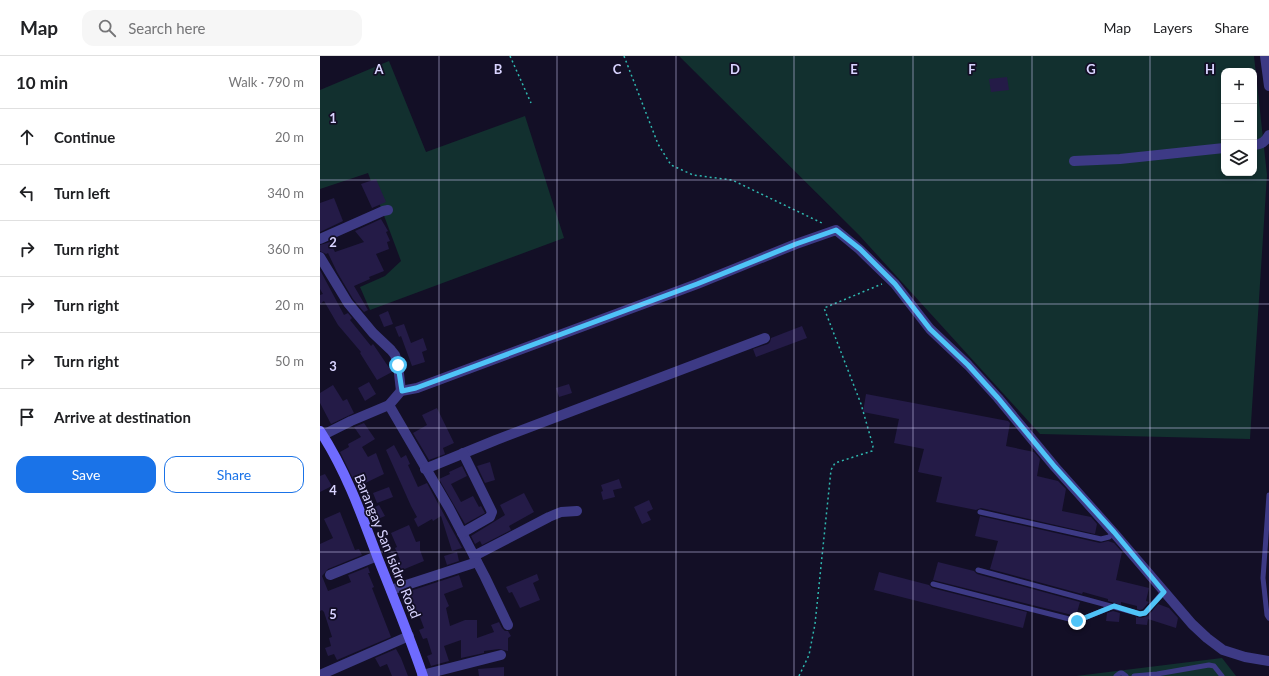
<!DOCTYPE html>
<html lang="en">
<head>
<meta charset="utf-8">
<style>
  :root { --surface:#fff; --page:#f6f6f6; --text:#202124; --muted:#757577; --line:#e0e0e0; --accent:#1a73e8 }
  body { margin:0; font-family:Lato,sans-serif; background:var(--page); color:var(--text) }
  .controls { position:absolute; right:12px; top:12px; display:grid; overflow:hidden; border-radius:8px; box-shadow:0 2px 6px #0003 }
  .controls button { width:36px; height:36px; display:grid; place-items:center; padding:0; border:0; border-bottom:1px solid var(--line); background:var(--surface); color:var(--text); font:20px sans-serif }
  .stop { position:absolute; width:12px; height:12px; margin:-9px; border:3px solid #4fc3f7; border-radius:50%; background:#fff }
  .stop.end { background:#4fc3f7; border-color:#fff; box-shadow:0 1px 4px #0008 }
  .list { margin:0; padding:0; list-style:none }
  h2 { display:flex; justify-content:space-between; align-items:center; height:52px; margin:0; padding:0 16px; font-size:17px }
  h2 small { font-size:13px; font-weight:400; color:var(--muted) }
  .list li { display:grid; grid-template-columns:26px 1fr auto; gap:12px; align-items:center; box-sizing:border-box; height:56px; padding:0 16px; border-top:1px solid var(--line) }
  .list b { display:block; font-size:15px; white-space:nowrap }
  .list em { font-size:13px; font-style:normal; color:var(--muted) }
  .actions { display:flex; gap:8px; padding:12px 16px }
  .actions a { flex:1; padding:9px 0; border:1px solid var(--accent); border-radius:12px; text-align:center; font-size:14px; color:var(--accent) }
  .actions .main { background:var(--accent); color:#fff }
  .icon { flex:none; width:22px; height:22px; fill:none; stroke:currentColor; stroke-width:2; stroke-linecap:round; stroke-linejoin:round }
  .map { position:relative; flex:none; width:949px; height:620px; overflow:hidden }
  header { display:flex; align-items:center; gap:24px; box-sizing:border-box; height:56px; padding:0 20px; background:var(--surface); border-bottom:1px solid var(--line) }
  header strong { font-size:19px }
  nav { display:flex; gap:22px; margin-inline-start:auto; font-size:14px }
  .search { width:280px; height:36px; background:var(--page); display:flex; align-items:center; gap:10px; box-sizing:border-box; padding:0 14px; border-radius:12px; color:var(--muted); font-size:15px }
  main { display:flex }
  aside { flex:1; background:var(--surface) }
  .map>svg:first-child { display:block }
  .green { fill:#12302f; fill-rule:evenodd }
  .building { fill:#241b47 }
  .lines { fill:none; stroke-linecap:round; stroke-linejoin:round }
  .path { stroke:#2fb8b0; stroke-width:1.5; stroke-dasharray:2 3; stroke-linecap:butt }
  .lane { stroke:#3d3a85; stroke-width:5 }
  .street { stroke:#3d3a85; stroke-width:10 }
  .secondary { stroke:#6f6bff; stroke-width:10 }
  .route { stroke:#4fc3f7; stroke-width:5 }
  .grid { fill:none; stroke:#d9d4ff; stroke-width:1; stroke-opacity:0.55 }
  .labels { text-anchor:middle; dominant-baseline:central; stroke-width:3.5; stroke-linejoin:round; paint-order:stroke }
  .street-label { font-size:14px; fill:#d9d4ff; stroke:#130f26 }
  .grid-label { font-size:13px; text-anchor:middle; font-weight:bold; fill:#d9d4ff; stroke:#130f26; stroke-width:3.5; stroke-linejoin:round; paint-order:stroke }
</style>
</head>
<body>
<header>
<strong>Map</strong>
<div class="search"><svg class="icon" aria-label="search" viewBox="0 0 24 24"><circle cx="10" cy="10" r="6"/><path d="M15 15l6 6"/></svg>Search here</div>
<nav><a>Map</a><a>Layers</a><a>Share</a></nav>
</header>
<main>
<aside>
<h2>10 min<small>Walk · 790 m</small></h2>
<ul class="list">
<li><svg class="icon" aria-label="ahead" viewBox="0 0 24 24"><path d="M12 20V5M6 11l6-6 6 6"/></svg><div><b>Continue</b></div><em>20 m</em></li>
<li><svg class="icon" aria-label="left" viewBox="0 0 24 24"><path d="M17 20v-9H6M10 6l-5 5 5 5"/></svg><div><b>Turn left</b></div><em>340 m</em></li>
<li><svg class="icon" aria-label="right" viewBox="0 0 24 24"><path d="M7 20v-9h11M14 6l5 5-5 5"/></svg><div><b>Turn right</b></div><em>360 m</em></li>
<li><svg class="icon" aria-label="right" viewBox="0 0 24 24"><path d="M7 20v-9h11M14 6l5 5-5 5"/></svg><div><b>Turn right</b></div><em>20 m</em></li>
<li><svg class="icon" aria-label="right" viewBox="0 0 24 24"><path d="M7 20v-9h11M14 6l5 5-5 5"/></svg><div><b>Turn right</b></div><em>50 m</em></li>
<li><svg class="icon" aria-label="arrive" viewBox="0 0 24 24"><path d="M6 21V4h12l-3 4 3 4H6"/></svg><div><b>Arrive at destination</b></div></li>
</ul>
<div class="actions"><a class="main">Save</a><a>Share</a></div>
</aside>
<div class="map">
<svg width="949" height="620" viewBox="0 0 949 620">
  <rect width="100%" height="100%" fill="#130f26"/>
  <!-- green -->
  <g class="green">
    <path d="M359 0H934L947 119 930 383 720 378 539 179ZM904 15H934V117H904Z"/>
    <polygon points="69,5 106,96 205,60 244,182 50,254 40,231 65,220 81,205 48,117 0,133 0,34"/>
    <polygon points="902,602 916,620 756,620"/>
  </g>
  <!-- building -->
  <g class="building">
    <polygon points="687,21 689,34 671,36 669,23"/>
    <polygon points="56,123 66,146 52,152 41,128"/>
    <polygon points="14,142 23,165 0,176 0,147"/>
    <polygon points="61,163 68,175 66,176 70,185 67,186 69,193 56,198 64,215 49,221 50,223 34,230 48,254 44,256 33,243 17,216 8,197 6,198 0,195 0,189 10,186 15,196 44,186 35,175"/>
    <polygon points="0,214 24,259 28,257 32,262 30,264 51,290 53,288 72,316 57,324 40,297 41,296 18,269 4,245 0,248 0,239 3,238 0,233"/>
    <polygon points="68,255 73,268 64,271 59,259"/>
    <polygon points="84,268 91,287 103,282 107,294 102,296 105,306 92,310 81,280 79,281 75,271"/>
    <polygon points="482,270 487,282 436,301 433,293 448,288 450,286 451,282"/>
    <polygon points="49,326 56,338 45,345 38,332"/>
    <polygon points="249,328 252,337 239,341 236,332"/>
    <polygon points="13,329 23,345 27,343 34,357 11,368 0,347 0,337"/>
    <polygon points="546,338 688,365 690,367 686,390 714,396 720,403 717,420 738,425 746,433 742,455 771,461 777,468 775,478 661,452 656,454 616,446 622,421 598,416 604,393 574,387 579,363 543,356"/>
    <polygon points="117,352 134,387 123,392 125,398 109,404 93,377 107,369 102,359"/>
    <polygon points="44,367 55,383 42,391 48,401 56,397 64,418 37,431 20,396 29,391 28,388 41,381 34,371"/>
    <polygon points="74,389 81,402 86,399 90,408 88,409 98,431 107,427 142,492 132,495 121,460 113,465 112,463 98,471 94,463 97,461 91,450 66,394"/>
    <polygon points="170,406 175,424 165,427 157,410"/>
    <polygon points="142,410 147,420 131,428 141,446 153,440 159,451 161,450 165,457 145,468 119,423 130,418 129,416"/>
    <polygon points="5,418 12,430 0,436 0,420"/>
    <polygon points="299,423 302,432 293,434 295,441 283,444 281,436 283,435 281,429"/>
    <polygon points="69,431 73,441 57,447 53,437"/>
    <polygon points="204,437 214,456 189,470 191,474 162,489 160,485 155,488 151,480 185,459 180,449"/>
    <polygon points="329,444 333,453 327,456 331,464 322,468 314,451"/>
    <polygon points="59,449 65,460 51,466 47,455"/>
    <polygon points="20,456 35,494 39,493 42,499 8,513 2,520 8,535 31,526 28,519 48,511 50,517 48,517 54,531 52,532 71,581 17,604 14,598 8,600 5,592 11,590 9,582 12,581 4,556 2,554 0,555 0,488 13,482 4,463"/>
    <polygon points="660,460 780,487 788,485 794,487 802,496 796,524 829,532 826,545 829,546 823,553 820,554 817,553 817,550 801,546 801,549 788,545 788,543 763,536 762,538 670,513 678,485 655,480"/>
    <polygon points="89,469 96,486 100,485 100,494 104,505 75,517 71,507 80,504 75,492 77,491 71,477"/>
    <polygon points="137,496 139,505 127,509 124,500"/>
    <polygon points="618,506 654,515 657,518 760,546 756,560 613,524"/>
    <polygon points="559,516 609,529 612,532 707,556 703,572 554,534"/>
    <polygon points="217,518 219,524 213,527 220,544 200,552 192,536 189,537 186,531"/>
    <polygon points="139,519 143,531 124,538 129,550 126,552 130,570 145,564 157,564 157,582 174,576 171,569 179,566 182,572 185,575 188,575 191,580 188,582 188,595 179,593 164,595 164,597 141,602 141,584 124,590 129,605 111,610 107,600 112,598 107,582 103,583 99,574 104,572 98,556 94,557 87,536"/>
    <polygon points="838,548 849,552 858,562 856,572 828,563 827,569 816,568 816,561 821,562 828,560"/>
    <polygon points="793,555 800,557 799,566 786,565 787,557"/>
    <polygon points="76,593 81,602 88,620 72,620 67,608 60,611 55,602"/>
    <polygon points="184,611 184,620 159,620 158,613"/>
  </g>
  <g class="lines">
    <!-- path -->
    <g class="path">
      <polyline points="190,0 211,47"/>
      <polyline points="304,0 338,88 351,109 373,119 412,124 504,168"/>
      <polyline points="479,620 489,599 495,568 511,414 515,407 552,395 553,390 541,348 504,252 562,228"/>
    </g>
    <!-- lane -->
    <g class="lane">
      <polyline points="949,439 943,522 947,559 949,562"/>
      <polyline points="660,456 781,483 789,481 794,477"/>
      <polyline points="658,514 820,558 825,557 844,535"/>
      <polyline points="613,528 757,565 794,550"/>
      <polyline points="796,620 800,617 802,617 806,620"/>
      <polyline points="814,620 837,618 889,609 894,610 902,620"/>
    </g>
    <!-- street -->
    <g class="street">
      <polyline points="945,0 949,30"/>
      <path d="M934 89C942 88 945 86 949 79"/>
      <polyline points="754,105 800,103 904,92"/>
      <polyline points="0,183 63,155 68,154"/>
      <polyline points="0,201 28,247 53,277 71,294 75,299 78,309 81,335"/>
      <polyline points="69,349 129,452 165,521 188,569"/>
      <polyline points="3,379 31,365 69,349 81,335 97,332 377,228 476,188 516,174 539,193 575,228 610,273 648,309 678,342 735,411 794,477 872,568 887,582 903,594 925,601 949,605"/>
      <polyline points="105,413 176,384 445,282"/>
      <polyline points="142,477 170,461 172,456 143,397"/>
      <polyline points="154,500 229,461 241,456 257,455"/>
      <polyline points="10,519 57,500"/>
      <polyline points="71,534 157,506"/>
      <polyline points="0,619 89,580"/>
      <polyline points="102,619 181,599"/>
    </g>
    <!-- secondary -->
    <path class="secondary" d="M0 375C25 413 41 457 57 500 73 540 89 579 103 620"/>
  </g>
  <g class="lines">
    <!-- route -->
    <polyline class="route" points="78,309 82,335 96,332 377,228 476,188 516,174 540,193 575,228 610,273 648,309 678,342 735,411 794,476 844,536 825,557 820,558 794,550 757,565"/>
  </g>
  <!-- grid -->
  <path class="grid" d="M119 0V620M237 0V620M356 0V620M474 0V620M593 0V620M712 0V620M830 0V620M0 124H949M0 248H949M0 372H949M0 496H949"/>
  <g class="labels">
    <!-- street labels -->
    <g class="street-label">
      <text transform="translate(68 490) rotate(68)">Barangay San Isidro Road</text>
    </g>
  </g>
  <g class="grid-label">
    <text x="59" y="18">A</text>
    <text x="178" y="18">B</text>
    <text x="297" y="18">C</text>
    <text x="415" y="18">D</text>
    <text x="534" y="18">E</text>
    <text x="652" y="18">F</text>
    <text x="771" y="18">G</text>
    <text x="890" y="18">H</text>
    <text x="13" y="67">1</text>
    <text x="13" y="191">2</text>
    <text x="13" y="315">3</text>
    <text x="13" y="439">4</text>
    <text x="13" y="563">5</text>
  </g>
</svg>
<div class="controls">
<button>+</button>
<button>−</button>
<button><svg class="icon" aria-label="layers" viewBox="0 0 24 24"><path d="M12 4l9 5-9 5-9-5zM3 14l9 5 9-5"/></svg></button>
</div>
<div class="stop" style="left:78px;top:309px"></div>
<div class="stop end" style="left:757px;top:565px"></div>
</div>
</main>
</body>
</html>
